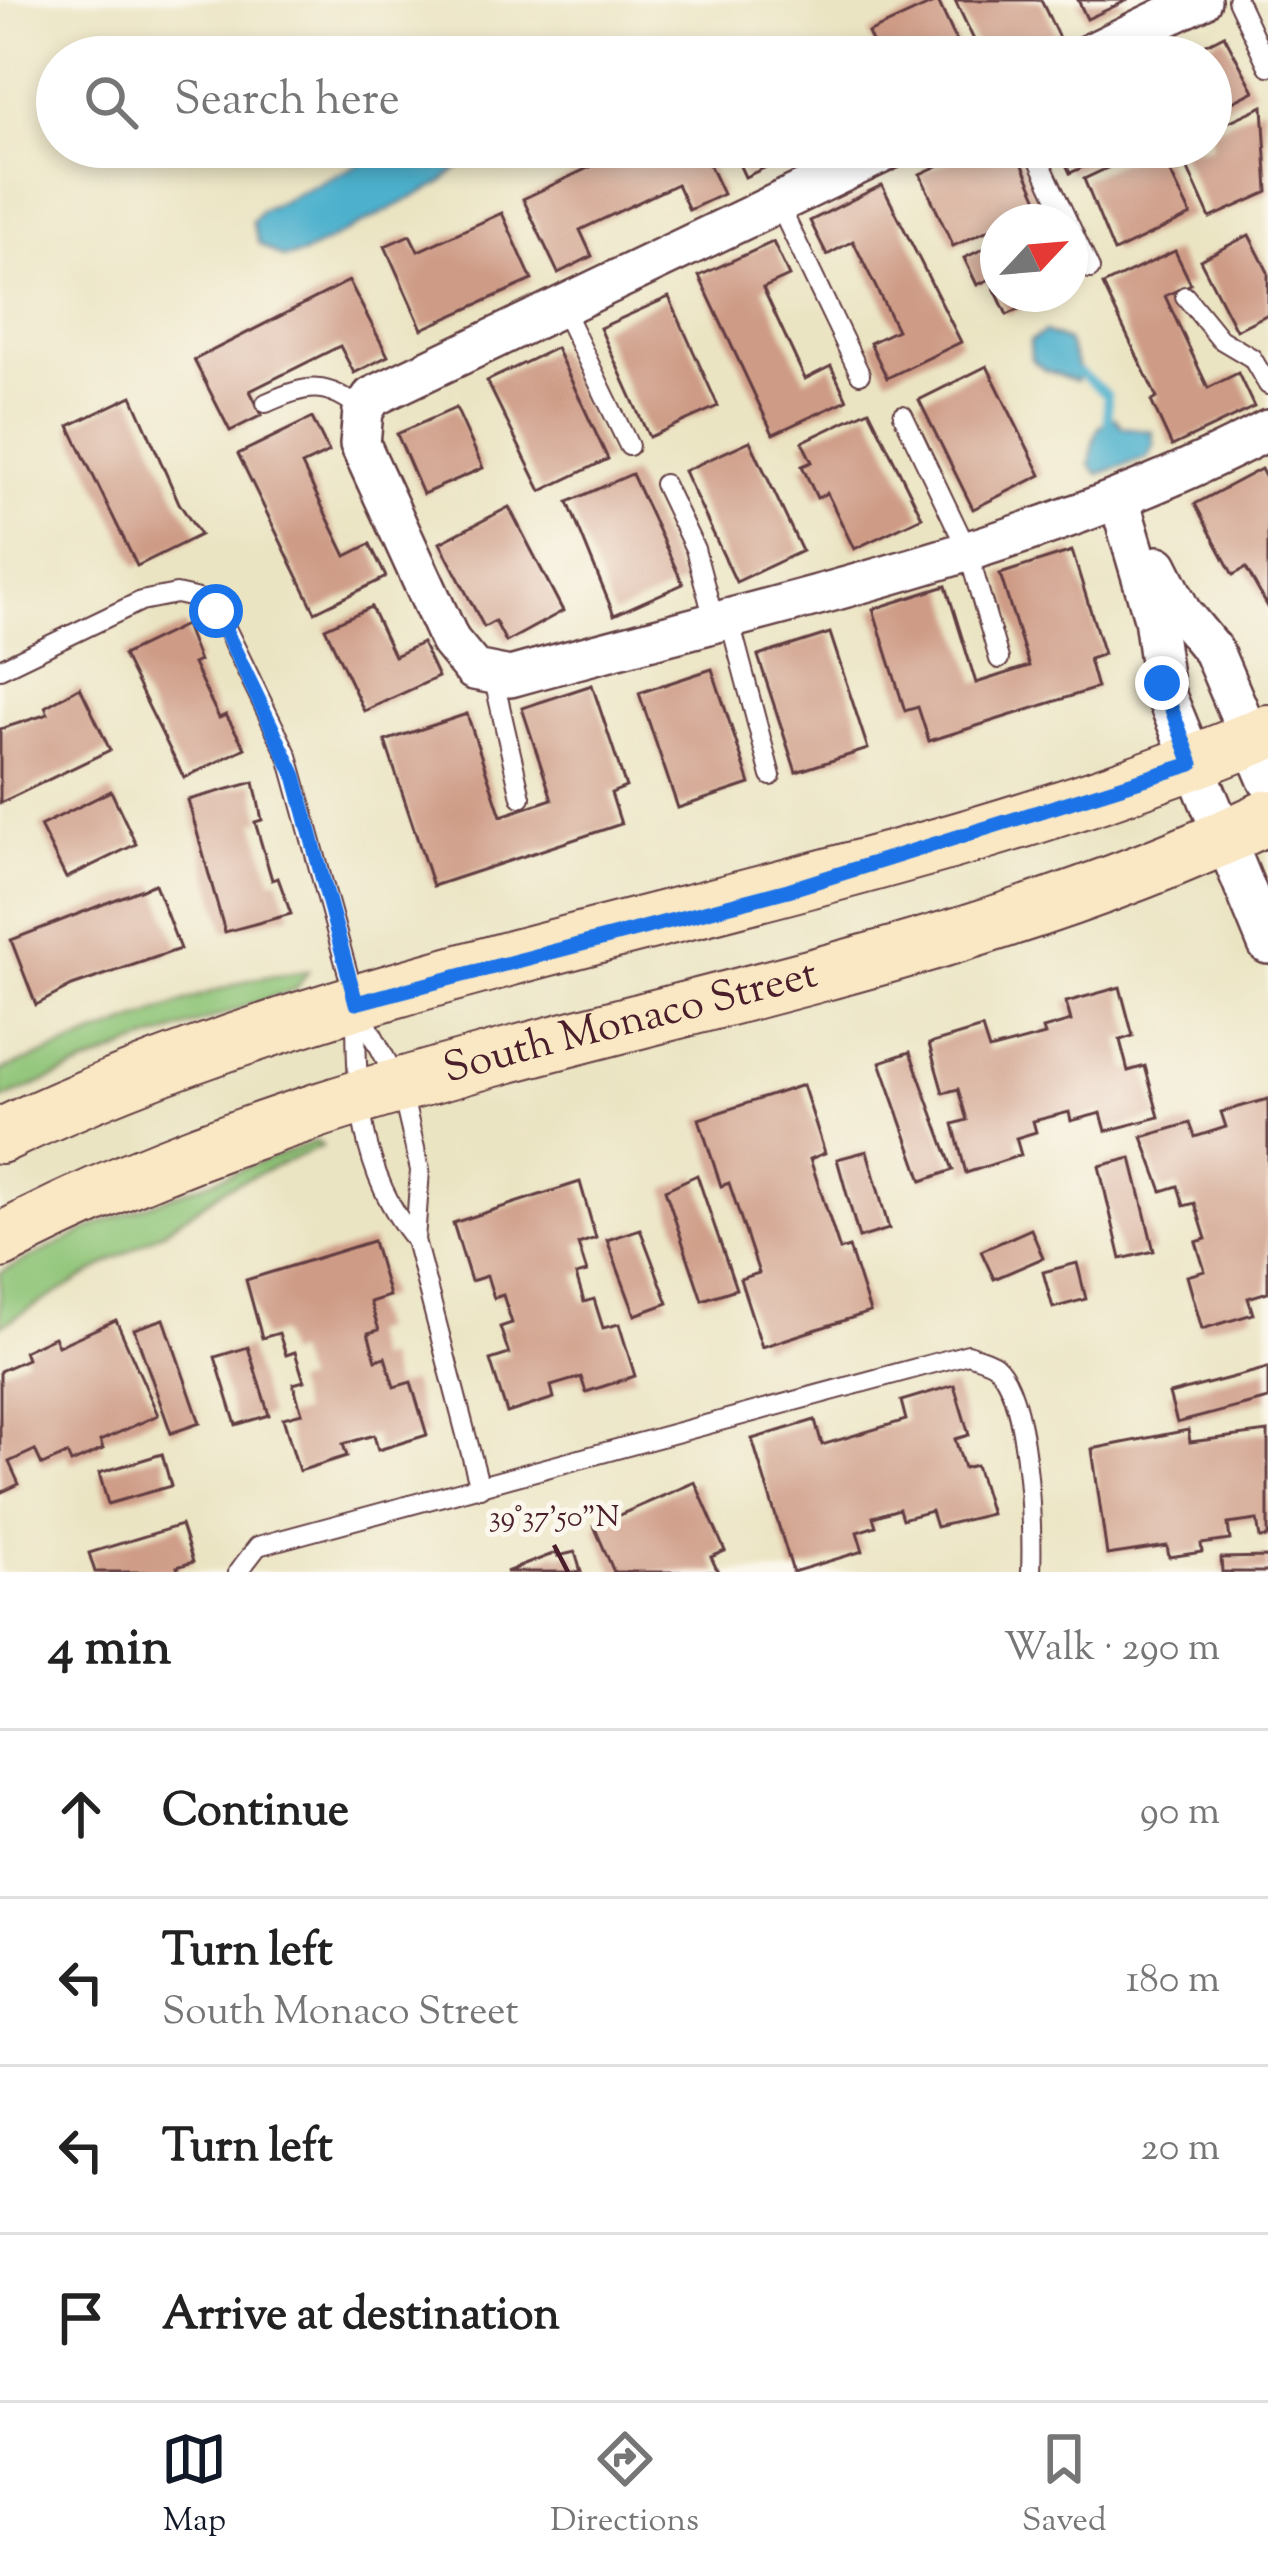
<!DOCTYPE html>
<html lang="en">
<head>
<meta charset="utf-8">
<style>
  :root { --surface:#fff; --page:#f2f2f2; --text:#222; --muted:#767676; --line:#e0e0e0; --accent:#111827 }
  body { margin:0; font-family:"Sorts Mill Goudy",serif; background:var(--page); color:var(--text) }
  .compass { position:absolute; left:980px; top:204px; width:108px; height:108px; border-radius:50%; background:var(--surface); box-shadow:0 6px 18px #0003; rotate:64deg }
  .stop { position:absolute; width:36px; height:36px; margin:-27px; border:9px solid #1a73e8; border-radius:50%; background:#fff }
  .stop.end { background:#1a73e8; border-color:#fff; box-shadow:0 3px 12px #0008 }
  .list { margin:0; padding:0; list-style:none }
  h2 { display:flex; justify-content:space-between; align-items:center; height:156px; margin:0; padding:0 48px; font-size:51px }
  h2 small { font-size:39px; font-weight:400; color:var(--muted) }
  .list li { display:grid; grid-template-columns:78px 1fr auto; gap:36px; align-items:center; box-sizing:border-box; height:168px; padding:0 48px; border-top:3px solid var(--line) }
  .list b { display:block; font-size:45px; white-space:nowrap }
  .list p { margin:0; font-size:39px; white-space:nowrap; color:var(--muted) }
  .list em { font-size:39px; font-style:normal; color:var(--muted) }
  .icon { flex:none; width:66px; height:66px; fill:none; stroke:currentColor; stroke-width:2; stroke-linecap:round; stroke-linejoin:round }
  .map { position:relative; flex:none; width:1268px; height:1572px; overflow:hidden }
  .search { position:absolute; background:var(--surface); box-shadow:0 6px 18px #0003; left:36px; right:36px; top:36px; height:132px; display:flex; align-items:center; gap:30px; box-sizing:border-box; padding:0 42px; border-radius:66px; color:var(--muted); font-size:45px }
  .sheet { height:828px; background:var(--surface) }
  nav { display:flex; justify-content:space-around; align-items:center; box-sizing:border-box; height:168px; border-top:3px solid var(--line); background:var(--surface); font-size:33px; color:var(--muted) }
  nav a { display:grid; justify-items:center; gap:6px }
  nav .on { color:var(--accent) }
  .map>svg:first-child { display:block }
  .green { fill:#8ec477; stroke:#6c7251; stroke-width:3 }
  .water { fill:#4eb1cd; stroke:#4c687c; stroke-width:3 }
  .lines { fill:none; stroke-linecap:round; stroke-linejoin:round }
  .stream { stroke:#4eb1cd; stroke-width:9 }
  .building { fill:#ce9b86 }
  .service-casing { stroke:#623d42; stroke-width:22 }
  .minor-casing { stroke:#623d42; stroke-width:44 }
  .secondary-casing { stroke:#623d42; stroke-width:58 }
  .service { stroke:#fff; stroke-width:18 }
  .minor { stroke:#fff; stroke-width:39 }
  .secondary { stroke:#fae7c3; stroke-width:54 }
  .route { stroke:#1a73e8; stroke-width:15 }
  .ticks { fill:none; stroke:#4a1f2b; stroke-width:4.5 }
  .labels { text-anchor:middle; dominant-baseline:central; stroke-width:10; stroke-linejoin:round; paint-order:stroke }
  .street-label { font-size:42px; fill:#4a1f2b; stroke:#fbf7ec }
  .ticks-label { font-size:30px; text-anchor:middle; fill:#4a1f2b; stroke:#fbf7ec; stroke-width:10; stroke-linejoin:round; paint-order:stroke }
</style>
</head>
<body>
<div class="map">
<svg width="1268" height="1572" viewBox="0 0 1268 1572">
  <rect width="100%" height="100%" fill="#fbf7ec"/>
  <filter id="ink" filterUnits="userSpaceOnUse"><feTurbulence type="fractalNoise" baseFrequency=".00833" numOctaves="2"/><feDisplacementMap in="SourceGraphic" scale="24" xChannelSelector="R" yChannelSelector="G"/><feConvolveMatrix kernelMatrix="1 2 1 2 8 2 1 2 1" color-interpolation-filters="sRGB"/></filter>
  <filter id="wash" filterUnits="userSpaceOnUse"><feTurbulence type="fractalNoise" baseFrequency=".004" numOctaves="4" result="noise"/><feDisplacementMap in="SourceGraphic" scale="48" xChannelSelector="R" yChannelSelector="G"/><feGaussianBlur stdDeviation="2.7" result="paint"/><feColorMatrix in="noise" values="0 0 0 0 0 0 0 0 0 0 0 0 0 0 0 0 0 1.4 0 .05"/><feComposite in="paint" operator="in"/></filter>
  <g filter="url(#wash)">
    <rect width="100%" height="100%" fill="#ebe4c3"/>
    <!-- green -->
    <g class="green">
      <polygon points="308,971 296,989 131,1046 0,1100 0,1071 199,996 252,979"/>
      <polygon points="316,1141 322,1146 224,1189 165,1230 0,1326 0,1273 104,1222"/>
    </g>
    <!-- water -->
    <g class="water">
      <polygon points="395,147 481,147 441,183 301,255 283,258 259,244 252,222 261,211"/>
      <polygon points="1045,332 1067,341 1080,373 1076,381 1045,370 1031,359 1030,341"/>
      <path d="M1115 418 1122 427 1152 431 1154 446 1147 458 1098 474 1090 465C1095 442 1090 426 1115 418Z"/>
    </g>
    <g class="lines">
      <!-- stream -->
      <polyline class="stream" points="1080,373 1107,395 1108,420"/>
    </g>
    <g id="blocks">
      <!-- building -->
      <g class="building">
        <polygon points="955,0 1041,0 1059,38 1023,55 1021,50 1007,57 982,57"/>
        <polygon points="1078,0 1128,0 1087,19"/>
        <polygon points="938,1 964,57 879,57 868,33"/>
        <polygon points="1224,35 1254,91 1211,113 1211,57 1181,57"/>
        <polygon points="1263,106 1268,192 1210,218 1178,147 1211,147 1211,130"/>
        <polygon points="632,147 701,147 723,194 689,210 677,184 580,230 592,256 558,273 523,199"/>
        <polygon points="731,147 809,147 745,177"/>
        <polygon points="979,147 1015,147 1041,206 953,246 920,174"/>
        <polygon points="1058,147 1126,147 1070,173"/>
        <polygon points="1152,147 1158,147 1191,215 1114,252 1084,179"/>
        <polygon points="882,185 961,342 887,378 870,343 897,330 853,241 827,255 810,221"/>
        <polygon points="502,213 532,280 422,329 385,246 410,235 418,251"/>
        <polygon points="1249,235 1268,272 1268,314 1236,330 1200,260"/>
        <polygon points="773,242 789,276 763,288 805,379 831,366 847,400 773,434 699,276"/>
        <polygon points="998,242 998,294 1051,294 1007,315 990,279 977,285 964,258"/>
        <polygon points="1175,251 1191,284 1165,296 1208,388 1238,373 1254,407 1172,446 1151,401 1157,398 1103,285"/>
        <polygon points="349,281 388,356 354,373 340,346 250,391 262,415 230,431 194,360"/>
        <polygon points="669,297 718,406 649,437 600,328"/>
        <polygon points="556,348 608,459 541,491 487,381"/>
        <polygon points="987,366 1041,475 973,509 919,400"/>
        <polygon points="132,396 179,503 200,535 137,566 69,426"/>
        <polygon points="456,408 483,468 423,494 397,434"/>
        <polygon points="869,410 922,517 854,549 827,493 817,498 802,466 812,462 802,442"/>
        <polygon points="312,418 329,452 302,465 346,556 370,544 386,577 315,612 238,454"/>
        <polygon points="750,441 802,551 736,582 684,471"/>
        <polygon points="1261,469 1268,482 1268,607 1246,568 1233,575 1195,504"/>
        <polygon points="632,474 683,584 614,615 568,502"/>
        <polygon points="509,507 563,611 506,642 495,621 484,627 440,543"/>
        <polygon points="1072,551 1104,654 1089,659 1097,688 929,741 918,707 905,711 873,609 946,586 976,683 1029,666 1000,574"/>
        <polygon points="371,607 394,656 422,643 438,677 364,711 325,628"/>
        <polygon points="185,625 199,661 193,664 219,718 226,715 245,748 184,778 123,655"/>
        <polygon points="830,633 868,749 796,772 758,656"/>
        <polygon points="712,669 750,784 678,808 639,693"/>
        <polygon points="592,685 626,787 611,793 621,824 433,886 385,741 467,714 501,816 552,799 522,708"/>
        <polygon points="80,687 110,750 0,803 0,729 48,714 45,707"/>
        <polygon points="254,782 262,820 255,822 272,880 278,878 291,914 225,932 188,800"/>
        <polygon points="111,791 136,844 66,878 40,826"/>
        <polygon points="155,884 180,949 72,986 36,1005 11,940"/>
        <polygon points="1120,987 1133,1036 1120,1040 1128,1071 1145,1066 1159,1117 1106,1131 1101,1113 1071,1121 1069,1112 1033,1121 1036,1132 1016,1138 1021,1155 966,1173 953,1124 967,1120 958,1089 943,1093 929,1044 982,1028 989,1050 1045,1035 1043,1029 1071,1021 1066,1002"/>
        <polygon points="910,1052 953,1170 922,1181 880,1062"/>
        <polygon points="803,1085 825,1153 810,1159 840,1250 849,1247 870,1312 762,1347 740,1279 759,1273 729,1183 721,1186 699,1119"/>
        <polygon points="1268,1099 1268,1292 1248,1298 1253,1314 1202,1329 1187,1276 1205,1271 1196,1242 1206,1239 1195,1203 1184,1206 1178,1186 1162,1191 1142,1137 1190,1123 1195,1137 1226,1127 1221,1112"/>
        <polygon points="867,1151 889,1229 859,1238 837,1159"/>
        <polygon points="1131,1158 1154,1251 1121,1259 1099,1166"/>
        <polygon points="697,1175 736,1289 702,1300 665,1190"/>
        <polygon points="580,1182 596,1238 578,1244 587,1272 576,1275 584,1302 594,1299 603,1328 619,1324 635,1376 586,1392 581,1377 551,1386 554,1398 507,1413 490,1360 509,1354 500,1327 512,1323 503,1295 494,1298 487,1276 471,1281 453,1223"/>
        <polygon points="640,1229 668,1303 635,1315 607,1240"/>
        <polygon points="1031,1229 1043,1258 994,1279 981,1251"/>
        <polygon points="373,1241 389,1296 370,1302 379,1330 368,1333 376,1360 385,1357 394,1387 411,1382 427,1435 378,1450 374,1435 343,1444 347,1456 299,1471 283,1418 302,1413 293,1384 304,1381 295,1352 286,1355 279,1333 262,1338 246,1280"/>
        <polygon points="1077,1263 1086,1299 1053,1308 1043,1272"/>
        <polygon points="164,1319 200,1423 171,1433 134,1329"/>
        <polygon points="116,1320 158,1415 100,1441 103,1449 71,1463 67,1454 42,1465 35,1450 9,1462 19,1484 0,1493 0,1371 27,1359 24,1351 54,1337 58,1346"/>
        <polygon points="248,1347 269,1415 236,1425 215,1357"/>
        <polygon points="1268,1368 1268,1399 1177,1423 1169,1394"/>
        <polygon points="954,1385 969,1435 955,1439 964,1468 976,1465 991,1514 936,1527 931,1511 902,1519 899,1509 873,1517 876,1526 857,1532 863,1551 793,1572 752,1439 815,1420 822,1445 906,1420 901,1401"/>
        <polygon points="1188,1430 1190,1442 1268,1432 1268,1537 1260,1538 1257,1520 1228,1524 1230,1540 1201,1544 1202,1552 1169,1557 1167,1546 1107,1555 1092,1449"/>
        <polygon points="162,1454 171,1486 108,1504 99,1473"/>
        <polygon points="695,1482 725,1551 711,1557 718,1572 614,1572 594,1526"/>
        <polygon points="181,1525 193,1562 177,1567 179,1572 95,1572 89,1553"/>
        <polygon points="558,1552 558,1556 575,1552 581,1572 506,1572"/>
        <polygon points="1268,1557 1268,1572 1222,1572 1221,1558"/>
      </g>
    </g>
  </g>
  <g filter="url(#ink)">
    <use href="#blocks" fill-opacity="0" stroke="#623d42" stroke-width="3"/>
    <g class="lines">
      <defs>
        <g id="service">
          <polyline points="1237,0 1268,66"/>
          <polyline points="1033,147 1068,222"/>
          <polyline points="778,203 860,374"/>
          <polyline points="1070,226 1090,269"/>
          <polyline points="1185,296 1220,339 1252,358 1268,385"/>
          <polyline points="561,305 629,446"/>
          <path d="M266 403C308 384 327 381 363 411"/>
          <polyline points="903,415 967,549 999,659"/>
          <polyline points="664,484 695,549 714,620"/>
          <polyline points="729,618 771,776"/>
          <polyline points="0,669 141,601 176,594 199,599 225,626 288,756 356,1003 401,1088 420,1170 415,1240 480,1488"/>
          <polyline points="493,676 521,797"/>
          <path d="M356 1007C356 1092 359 1172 415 1240"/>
          <path d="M238 1572 258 1546 968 1354C976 1357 988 1360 995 1365 1029 1394 1033 1528 1031 1572"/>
        </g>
        <g id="minor">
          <polyline points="1083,57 1201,0"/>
          <path d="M895 147 372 397 363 411 360 444 450 641 474 670 510 677C760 607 1040 551 1268 430"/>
          <polyline points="1119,500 1154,618 1164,691 1268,944"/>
          <polyline points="1158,566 1181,612 1213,651 1268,780"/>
        </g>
        <g id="secondary">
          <path d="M0 1136C402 944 858 905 1268 732"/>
          <path id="s1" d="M0 1241C397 1031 865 1011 1268 817"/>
        </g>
      </defs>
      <!-- service casing -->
      <use href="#service" class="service-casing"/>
      <!-- minor casing -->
      <use href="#minor" class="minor-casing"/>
      <!-- secondary casing -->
      <use href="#secondary" class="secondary-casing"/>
      <!-- service -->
      <use href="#service" class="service"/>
      <!-- minor -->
      <use href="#minor" class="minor"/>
      <!-- secondary -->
      <use href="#secondary" class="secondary"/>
    </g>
  </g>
  <g class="lines" filter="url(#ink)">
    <!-- route -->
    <polyline class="route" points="216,611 295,776 356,1003 788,890 1192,764 1162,683"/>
  </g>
  <!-- ticks -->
  <path class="ticks" d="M554 1545 568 1572"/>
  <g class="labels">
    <!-- street labels -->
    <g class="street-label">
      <text stroke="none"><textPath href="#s1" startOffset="669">South Monaco Street</textPath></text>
    </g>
  </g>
  <g class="ticks-label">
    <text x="554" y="1526">39°37'50"N</text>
  </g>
</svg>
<svg class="compass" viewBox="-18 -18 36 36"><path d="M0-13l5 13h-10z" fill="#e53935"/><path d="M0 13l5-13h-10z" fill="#767676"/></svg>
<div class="stop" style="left:216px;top:611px"></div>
<div class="stop end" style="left:1162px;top:683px"></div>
<div class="search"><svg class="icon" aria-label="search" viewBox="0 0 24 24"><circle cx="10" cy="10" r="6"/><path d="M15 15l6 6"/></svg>Search here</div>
</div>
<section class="sheet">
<h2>4 min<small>Walk · 290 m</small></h2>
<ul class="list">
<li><svg class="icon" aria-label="ahead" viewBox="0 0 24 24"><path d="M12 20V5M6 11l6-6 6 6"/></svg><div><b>Continue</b></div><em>90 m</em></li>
<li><svg class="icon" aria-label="left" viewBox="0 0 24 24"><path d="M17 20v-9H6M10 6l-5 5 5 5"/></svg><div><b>Turn left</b><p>South Monaco Street</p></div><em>180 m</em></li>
<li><svg class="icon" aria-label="left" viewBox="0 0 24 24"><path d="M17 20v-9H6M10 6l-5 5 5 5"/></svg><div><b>Turn left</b></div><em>20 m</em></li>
<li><svg class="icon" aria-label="arrive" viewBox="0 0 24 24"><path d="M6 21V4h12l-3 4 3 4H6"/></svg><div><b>Arrive at destination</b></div></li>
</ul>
</section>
<nav>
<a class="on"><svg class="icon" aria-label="map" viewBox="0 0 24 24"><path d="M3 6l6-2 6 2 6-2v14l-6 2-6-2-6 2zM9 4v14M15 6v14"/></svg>Map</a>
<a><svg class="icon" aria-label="directions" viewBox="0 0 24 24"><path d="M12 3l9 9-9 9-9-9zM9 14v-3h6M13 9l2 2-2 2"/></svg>Directions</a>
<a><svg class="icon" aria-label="saved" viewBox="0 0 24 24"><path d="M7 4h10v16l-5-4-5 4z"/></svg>Saved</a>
</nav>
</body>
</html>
